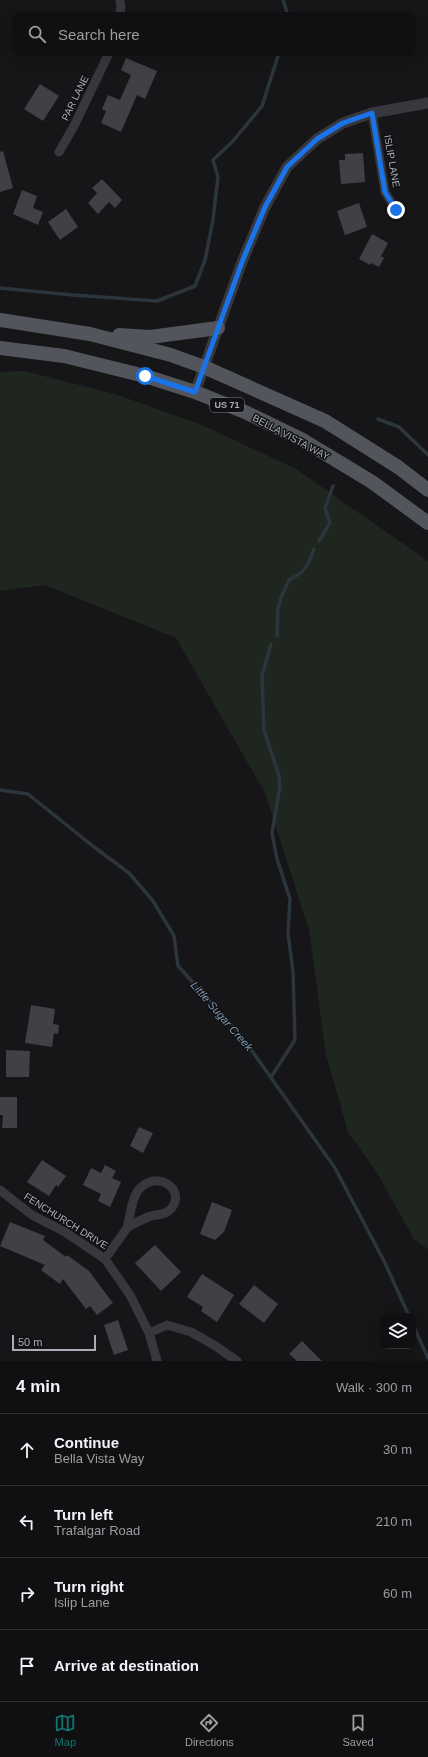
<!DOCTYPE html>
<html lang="en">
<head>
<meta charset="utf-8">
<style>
  :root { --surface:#101012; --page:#1e1e20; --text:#f1f3f6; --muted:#9c9d9f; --line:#303032; --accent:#0f766e }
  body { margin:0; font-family:Helvetica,sans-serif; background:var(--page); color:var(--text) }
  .controls { position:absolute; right:12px; bottom:12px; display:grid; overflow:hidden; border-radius:8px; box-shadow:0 4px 16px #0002 }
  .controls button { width:36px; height:36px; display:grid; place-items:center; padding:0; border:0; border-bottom:1px solid var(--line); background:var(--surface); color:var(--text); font:20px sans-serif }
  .scale { position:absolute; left:12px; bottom:10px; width:84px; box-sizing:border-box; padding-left:4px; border:2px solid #a8adb8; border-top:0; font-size:11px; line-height:14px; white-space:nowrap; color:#a8adb8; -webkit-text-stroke:3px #111113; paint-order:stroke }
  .stop { position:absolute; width:12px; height:12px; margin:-9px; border:3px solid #1a73e8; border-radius:50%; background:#fff }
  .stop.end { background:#1a73e8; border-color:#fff; box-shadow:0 1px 4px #0008 }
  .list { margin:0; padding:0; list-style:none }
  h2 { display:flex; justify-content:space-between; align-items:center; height:52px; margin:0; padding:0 16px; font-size:17px }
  h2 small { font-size:13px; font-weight:400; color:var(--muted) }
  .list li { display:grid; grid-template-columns:26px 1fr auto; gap:12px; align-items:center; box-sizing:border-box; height:72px; padding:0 16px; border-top:1px solid var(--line) }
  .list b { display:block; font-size:15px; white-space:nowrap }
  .list p { margin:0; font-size:13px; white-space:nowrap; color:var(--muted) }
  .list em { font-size:13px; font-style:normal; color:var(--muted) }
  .icon { flex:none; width:22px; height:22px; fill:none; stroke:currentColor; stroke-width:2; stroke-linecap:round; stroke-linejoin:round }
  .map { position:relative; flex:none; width:428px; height:1361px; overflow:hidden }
  .search { position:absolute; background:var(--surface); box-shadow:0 4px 16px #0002; left:12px; right:12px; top:12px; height:44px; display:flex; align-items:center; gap:10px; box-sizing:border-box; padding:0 14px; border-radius:8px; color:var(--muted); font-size:15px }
  .sheet { height:340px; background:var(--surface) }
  nav { display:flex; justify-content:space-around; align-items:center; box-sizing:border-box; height:56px; border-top:1px solid var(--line); background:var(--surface); font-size:11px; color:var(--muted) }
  nav a { display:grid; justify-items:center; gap:2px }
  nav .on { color:var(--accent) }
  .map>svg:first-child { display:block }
  .green { fill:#1e261f }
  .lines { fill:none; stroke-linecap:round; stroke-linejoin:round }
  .stream { stroke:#2c353c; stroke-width:3.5 }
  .building { fill:#404145 }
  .minor { stroke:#37383d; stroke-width:9 }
  .tertiary { stroke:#37383d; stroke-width:11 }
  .primary { stroke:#53555c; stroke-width:14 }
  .route { stroke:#1a73e8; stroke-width:5 }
  .labels { text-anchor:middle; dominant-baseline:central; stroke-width:3; stroke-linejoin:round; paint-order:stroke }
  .shield { fill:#111113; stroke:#7b7e86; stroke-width:1 }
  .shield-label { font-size:9px; font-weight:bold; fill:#a8adb8 }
  .street-label { font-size:10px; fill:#a8adb8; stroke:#111113 }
  .water-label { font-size:11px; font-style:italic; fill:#7f9bb3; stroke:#111113 }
</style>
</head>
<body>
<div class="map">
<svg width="428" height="1361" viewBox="0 0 428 1361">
  <rect width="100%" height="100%" fill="#161618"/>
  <!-- green -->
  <polygon class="green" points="24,371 115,394 202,425 296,469 428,561 428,1249 414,1239 377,1173 348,1132 326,1055 309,930 265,793 176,638 45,585 0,591 0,372"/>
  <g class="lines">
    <!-- stream -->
    <g class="stream">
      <polyline points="283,0 288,15"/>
      <polyline points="0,288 73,295 157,301 195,286 205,260 213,220 218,177 213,160 233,141 262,106 279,53"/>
      <polyline points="378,419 399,427 428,455"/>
      <polyline points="319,541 330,523 325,508 333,486"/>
      <polyline points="277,636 278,608 282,595 289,580 301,573 308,564 314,549"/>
      <polyline points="0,790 28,794 94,847 129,873 153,901 174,936 178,966 240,1034 335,1168 385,1263 409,1316"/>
      <polyline points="271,1077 295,1040 293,971 288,934 290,899 277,859 272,833 280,786 279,776 264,730 262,676 271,644"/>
      <polyline points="413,1325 428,1358"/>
    </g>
  </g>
  <!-- building -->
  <g class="building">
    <polygon points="126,58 157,71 145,99 137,95 121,132 101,123 106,111 102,109 108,95 120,100 131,75 121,70"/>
    <polygon points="40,84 59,96 43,121 24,109"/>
    <polygon points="3,151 13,188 0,192 0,152"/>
    <polygon points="363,153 365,182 341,184 339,160 345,160 345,154"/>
    <polygon points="102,179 122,200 115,208 109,202 98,214 88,203 97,193 92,188"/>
    <polygon points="22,190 37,196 33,208 43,212 38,225 13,214"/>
    <polygon points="359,203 367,227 345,235 337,211"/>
    <polygon points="66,209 78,227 60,240 48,222"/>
    <polygon points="372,234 388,243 381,256 384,258 379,267 371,263 370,265 359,259"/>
    <polygon points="31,1005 55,1009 53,1024 59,1025 58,1034 54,1033 52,1047 25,1043"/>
    <polygon points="6,1050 30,1051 29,1077 6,1077"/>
    <polygon points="0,1097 17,1097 17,1128 2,1128 3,1115 0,1115"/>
    <polygon points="139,1127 153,1133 143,1153 130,1146"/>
    <polygon points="42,1160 66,1176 58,1187 56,1185 49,1196 27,1182"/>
    <polygon points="105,1165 116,1171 112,1178 121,1182 110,1207 98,1201 101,1194 83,1185 91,1168 101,1173"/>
    <polygon points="212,1202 232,1210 224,1232 215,1240 200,1234"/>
    <polygon points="10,1222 45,1236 43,1240 66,1257 67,1255 89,1271 113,1303 97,1315 90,1306 86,1309 63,1279 60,1284 41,1270 45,1265 0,1246"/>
    <polygon points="155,1245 181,1272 161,1291 135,1263"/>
    <polygon points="202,1274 234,1295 217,1322 201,1311 203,1307 187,1297"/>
    <polygon points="254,1285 278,1304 264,1323 239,1304"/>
    <polygon points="118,1320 128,1350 114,1355 104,1325"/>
    <polygon points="302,1341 322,1361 297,1361 289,1354"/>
  </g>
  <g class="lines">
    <!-- minor -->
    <g class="minor">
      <polyline points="119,15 121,8 120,0"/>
      <polyline points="372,113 385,192 396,210"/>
      <polyline points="59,152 74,126 109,53"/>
      <polyline points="0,1190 32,1215 65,1232 105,1259 130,1295 149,1333 157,1361"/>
      <path d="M105 1259 127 1228 128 1227C135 1223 141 1220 148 1217 155 1214 165 1216 171 1209 188 1189 154 1167 137 1192 131 1202 130 1217 127 1228"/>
      <polyline points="149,1333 167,1325 191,1332 214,1345 237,1361"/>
    </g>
    <!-- tertiary -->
    <polyline class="tertiary" points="195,392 242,262 265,207 287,167 317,139 343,123 372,113 428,103"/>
    <!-- primary -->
    <g class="primary">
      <polyline points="0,320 90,334 171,355 204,367 325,421 398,467 428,490"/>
      <polyline points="119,335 150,337 218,328"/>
      <polyline points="0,348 64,356 145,376 195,392 245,412 301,439 372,482 428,523"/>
    </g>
  </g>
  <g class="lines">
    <!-- route -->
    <polyline class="route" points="145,376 195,392 242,262 265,207 287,167 317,139 343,123 372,113 385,192 396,210"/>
  </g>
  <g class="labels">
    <!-- shield labels -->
    <rect class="shield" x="210" y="398" width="34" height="14" rx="3"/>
    <g class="shield-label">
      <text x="227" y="405">US 71</text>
    </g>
    <!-- street labels -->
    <g class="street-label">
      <text transform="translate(75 98) rotate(-64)">PAR LANE</text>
      <text transform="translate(392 161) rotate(80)">ISLIP LANE</text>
      <text transform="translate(291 437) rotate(28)">BELLA VISTA WAY</text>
      <text transform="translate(66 1221) rotate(32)">FENCHURCH DRIVE</text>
    </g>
    <!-- water labels -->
    <g class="water-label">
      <text transform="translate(222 1016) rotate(49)">Little Sugar Creek</text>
    </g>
  </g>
</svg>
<div class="controls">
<button><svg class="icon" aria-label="layers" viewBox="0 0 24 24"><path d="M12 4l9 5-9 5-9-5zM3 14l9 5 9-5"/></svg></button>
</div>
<div class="scale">50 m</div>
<div class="stop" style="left:145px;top:376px"></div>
<div class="stop end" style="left:396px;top:210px"></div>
<div class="search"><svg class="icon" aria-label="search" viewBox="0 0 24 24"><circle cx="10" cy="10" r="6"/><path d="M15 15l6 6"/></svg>Search here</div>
</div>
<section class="sheet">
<h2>4 min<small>Walk · 300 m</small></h2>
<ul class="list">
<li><svg class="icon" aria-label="ahead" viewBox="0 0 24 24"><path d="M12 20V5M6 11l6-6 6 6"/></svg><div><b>Continue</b><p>Bella Vista Way</p></div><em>30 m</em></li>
<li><svg class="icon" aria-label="left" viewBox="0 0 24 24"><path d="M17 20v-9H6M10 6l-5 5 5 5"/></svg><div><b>Turn left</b><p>Trafalgar Road</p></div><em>210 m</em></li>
<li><svg class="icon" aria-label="right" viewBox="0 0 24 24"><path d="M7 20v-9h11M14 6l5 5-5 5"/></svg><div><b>Turn right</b><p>Islip Lane</p></div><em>60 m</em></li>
<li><svg class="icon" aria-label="arrive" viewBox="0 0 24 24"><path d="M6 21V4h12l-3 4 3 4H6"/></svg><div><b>Arrive at destination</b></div></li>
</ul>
</section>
<nav>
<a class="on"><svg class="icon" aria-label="map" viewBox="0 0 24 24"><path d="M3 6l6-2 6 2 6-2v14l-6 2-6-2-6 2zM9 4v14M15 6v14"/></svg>Map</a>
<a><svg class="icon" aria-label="directions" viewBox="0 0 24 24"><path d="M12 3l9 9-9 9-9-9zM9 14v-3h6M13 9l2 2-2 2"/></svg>Directions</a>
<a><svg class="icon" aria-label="saved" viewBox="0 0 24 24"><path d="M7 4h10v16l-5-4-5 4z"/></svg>Saved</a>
</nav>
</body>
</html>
